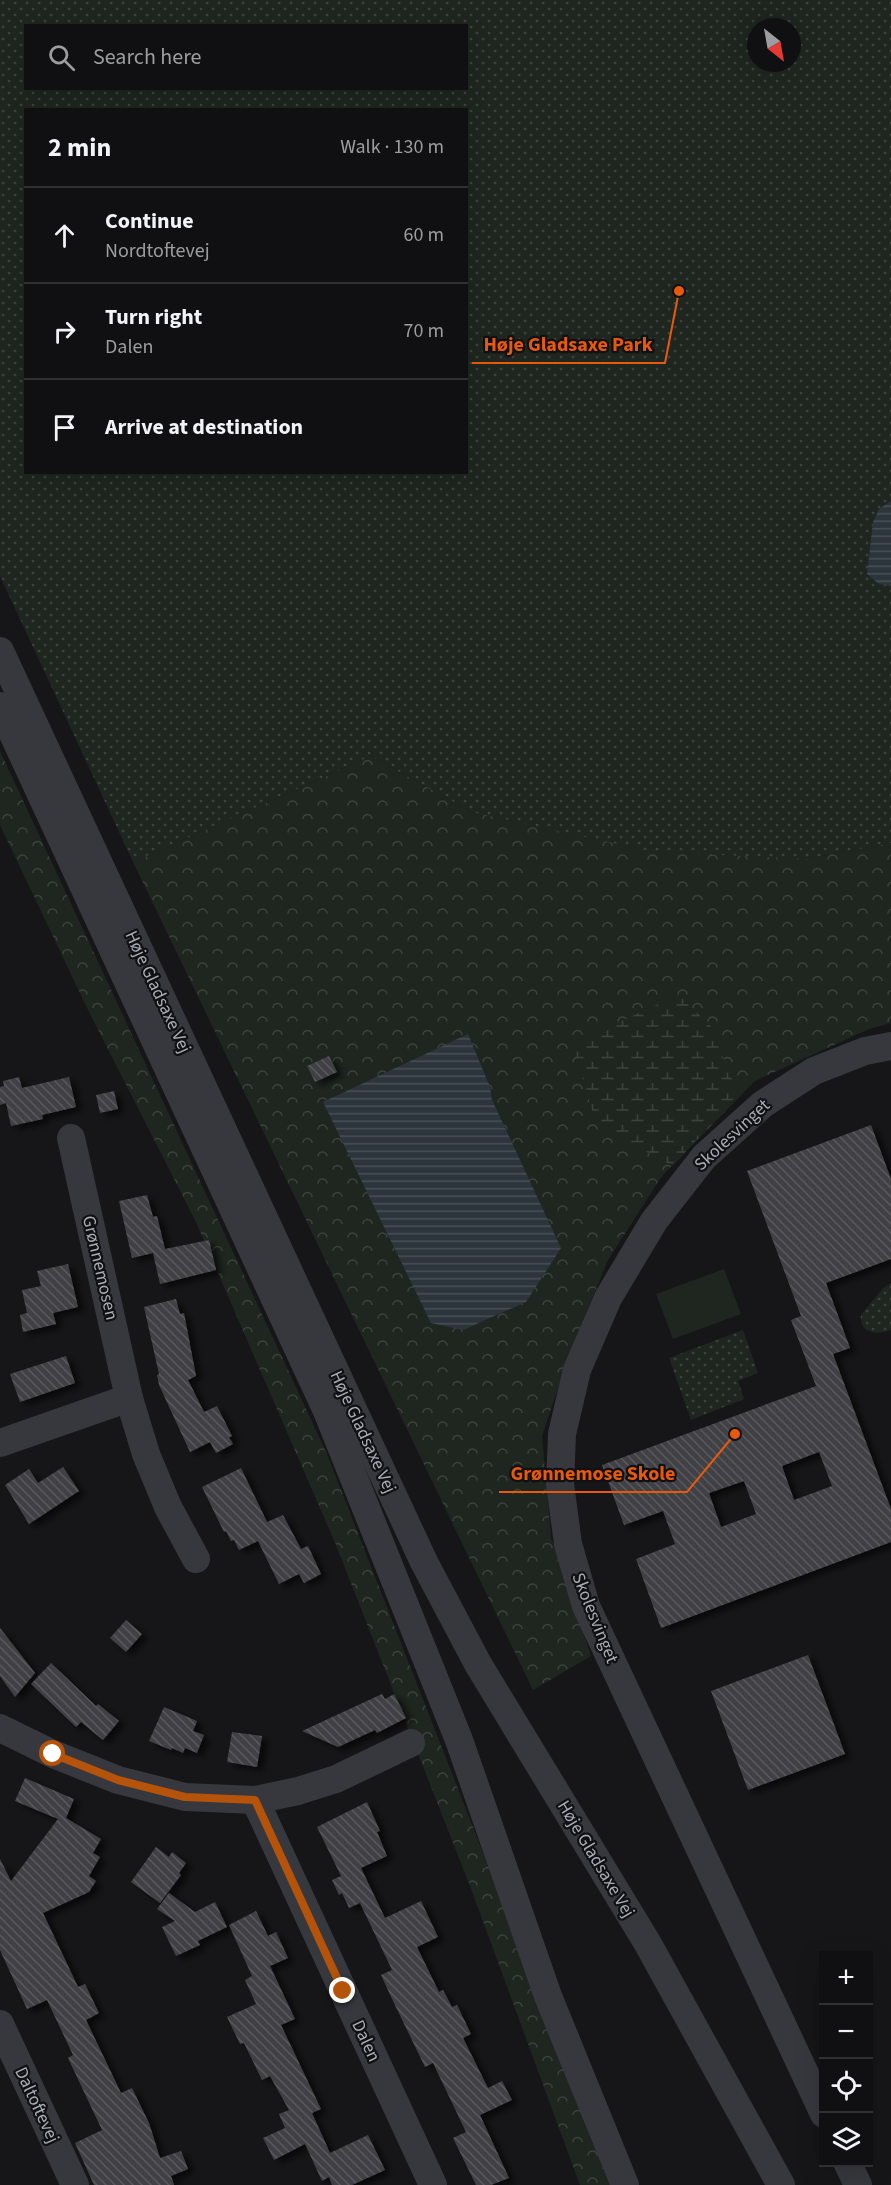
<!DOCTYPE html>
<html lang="en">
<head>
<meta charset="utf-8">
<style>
  :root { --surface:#101012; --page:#1e1e20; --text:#f1f3f6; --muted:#9c9d9f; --line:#303032 }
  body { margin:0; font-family:"Source Sans 3",sans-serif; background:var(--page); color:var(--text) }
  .controls { position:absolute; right:18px; bottom:18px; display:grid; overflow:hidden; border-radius:0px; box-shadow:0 6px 24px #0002 }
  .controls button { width:54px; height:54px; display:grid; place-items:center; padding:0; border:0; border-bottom:2px solid var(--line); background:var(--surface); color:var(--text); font:30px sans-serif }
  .compass { position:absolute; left:747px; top:18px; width:54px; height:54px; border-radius:50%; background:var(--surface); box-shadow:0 6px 24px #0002; rotate:149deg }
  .stop { position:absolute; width:18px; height:18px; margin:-14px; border:4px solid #b45309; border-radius:50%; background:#fff }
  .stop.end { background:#b45309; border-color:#fff; box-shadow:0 2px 6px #0008 }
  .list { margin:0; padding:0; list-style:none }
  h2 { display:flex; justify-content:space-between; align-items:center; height:78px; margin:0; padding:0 24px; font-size:26px }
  h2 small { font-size:20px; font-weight:400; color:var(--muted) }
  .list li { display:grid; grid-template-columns:39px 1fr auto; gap:18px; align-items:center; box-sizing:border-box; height:96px; padding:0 24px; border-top:2px solid var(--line) }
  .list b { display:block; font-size:22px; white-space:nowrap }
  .list p { margin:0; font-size:20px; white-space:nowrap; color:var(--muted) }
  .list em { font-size:20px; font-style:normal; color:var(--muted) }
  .icon { flex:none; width:33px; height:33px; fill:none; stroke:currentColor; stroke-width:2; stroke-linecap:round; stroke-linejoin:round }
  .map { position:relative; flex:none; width:891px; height:2185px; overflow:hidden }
  .search { position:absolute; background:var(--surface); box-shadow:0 6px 24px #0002; left:24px; top:24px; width:444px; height:66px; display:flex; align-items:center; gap:15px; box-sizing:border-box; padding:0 21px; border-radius:0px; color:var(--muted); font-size:22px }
  .panel { position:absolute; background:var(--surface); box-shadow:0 6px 24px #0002; left:24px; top:108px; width:444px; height:366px; border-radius:0px }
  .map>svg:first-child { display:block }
  .green { fill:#1e261f }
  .forest { fill:url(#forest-crowns) }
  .wetland { fill:url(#wetland-marsh) }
  .park { fill:url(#park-dots); fill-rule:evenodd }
  .water { fill:url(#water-rules) }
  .building { fill:url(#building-back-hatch); fill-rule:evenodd; filter:url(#shadow) }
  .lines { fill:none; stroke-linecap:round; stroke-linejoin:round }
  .minor { stroke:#37383d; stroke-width:28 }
  .route { stroke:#b45309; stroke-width:8 }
  .labels { text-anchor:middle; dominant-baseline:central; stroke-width:4.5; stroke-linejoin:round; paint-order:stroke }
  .street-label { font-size:18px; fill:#a8adb8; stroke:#111113 }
  .leader { fill:none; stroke:#e8590c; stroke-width:2 }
  .callout-dot { fill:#e8590c; stroke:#111113; stroke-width:2 }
  .callout-label { font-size:20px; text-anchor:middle; font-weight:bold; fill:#e8590c; stroke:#111113; stroke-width:4.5; stroke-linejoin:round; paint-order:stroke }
</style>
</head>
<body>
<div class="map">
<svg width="891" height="2185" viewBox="0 0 891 2185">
  <defs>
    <pattern id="forest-crowns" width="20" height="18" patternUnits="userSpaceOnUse" patternTransform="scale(1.5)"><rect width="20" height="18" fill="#1e261f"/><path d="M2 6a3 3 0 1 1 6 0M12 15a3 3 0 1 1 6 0" fill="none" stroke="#3c433d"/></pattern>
    <pattern id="wetland-marsh" width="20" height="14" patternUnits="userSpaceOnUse" patternTransform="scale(1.5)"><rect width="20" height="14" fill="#1e261f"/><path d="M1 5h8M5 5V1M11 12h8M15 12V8" fill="none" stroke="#3c433d"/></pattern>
    <pattern id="park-dots" width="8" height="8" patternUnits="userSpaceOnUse" patternTransform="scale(1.5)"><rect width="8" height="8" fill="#1e261f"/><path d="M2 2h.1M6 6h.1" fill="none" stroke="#3c433d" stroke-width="1.8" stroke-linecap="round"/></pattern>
    <pattern id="water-rules" width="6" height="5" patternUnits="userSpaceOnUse" patternTransform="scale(1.5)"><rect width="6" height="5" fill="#2c353c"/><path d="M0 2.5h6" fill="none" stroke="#485056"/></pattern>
    <pattern id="building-back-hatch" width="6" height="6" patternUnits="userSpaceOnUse" patternTransform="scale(1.5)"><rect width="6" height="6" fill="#404145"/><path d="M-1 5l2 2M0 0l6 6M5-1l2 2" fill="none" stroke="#595a5e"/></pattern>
    <filter id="shadow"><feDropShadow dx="6" dy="4" stdDeviation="3" flood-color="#0009"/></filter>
  </defs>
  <rect width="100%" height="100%" fill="#161618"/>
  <!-- green -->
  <polygon class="green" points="724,1269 741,1314 673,1339 656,1294"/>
  <!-- forest -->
  <g class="forest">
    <polygon points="0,751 327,1454 613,2185 580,2185 470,1886 336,1545 195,1220 89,1012 0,825"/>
    <polygon points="371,756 472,812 806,859 891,843 891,1023 869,1029 755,1081 662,1176 608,1260 569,1355 542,1436 551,1537 591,1656 533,1690 133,862"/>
  </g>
  <!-- wetland -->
  <polygon class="wetland" points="678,995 710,1025 738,1094 673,1166 597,1126 572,1044"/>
  <!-- park -->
  <g class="park">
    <path d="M0 0H891V843L806 859 654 852 472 812 371 756 133 862 0 576ZM26 26H466V88H26ZM756 27H792V63H756ZM26 110H466V472H26Z"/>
    <path d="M891 1283V1330C877 1335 859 1334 861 1315L883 1288Z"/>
    <polygon points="743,1330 758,1373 738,1381 744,1399 691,1420 669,1358"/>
  </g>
  <!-- water -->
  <g class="water">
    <polygon points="891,501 891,586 879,584 867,574 873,522 879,509"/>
    <polygon points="468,1034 490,1087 492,1100 561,1248 526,1302 463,1330 431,1323 323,1102"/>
  </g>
  <!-- building -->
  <g class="building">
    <polygon points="329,1056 337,1072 315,1082 307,1066"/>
    <polygon points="19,1077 22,1088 69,1077 76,1107 42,1115 43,1119 11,1126 6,1103 0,1105 0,1087 4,1086 3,1081"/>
    <polygon points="114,1091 118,1109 100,1113 96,1095"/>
    <path d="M871 1125 891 1179V1259L826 1283 850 1348 833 1354 891 1509V1542L661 1628 636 1559 675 1544 663 1511 624 1525 602 1465 816 1386 791 1320 801 1316 747 1171ZM819 1452 832 1486 794 1500 782 1466ZM744 1481 756 1514 721 1527 709 1493Z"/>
    <polygon points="147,1195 153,1217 157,1216 165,1249 209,1240 216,1270 160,1284 153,1253 132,1258 119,1201"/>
    <polygon points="68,1264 78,1307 53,1313 56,1324 23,1332 20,1315 27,1313 22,1290 41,1286 37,1271"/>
    <polygon points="176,1299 180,1314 184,1313 196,1376 188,1380 204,1412 217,1406 232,1436 229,1437 233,1444 216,1453 210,1442 190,1452 159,1385 157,1375 159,1374 144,1307"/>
    <polygon points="66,1356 75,1383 20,1402 10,1374"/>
    <polygon points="63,1467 79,1491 29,1524 5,1485 29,1469 38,1483"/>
    <polygon points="241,1468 267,1522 283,1515 301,1549 308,1546 321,1574 304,1583 299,1574 279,1584 258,1541 239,1550 234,1540 231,1541 226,1531 224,1532 202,1487"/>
    <polygon points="126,1620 142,1634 126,1652 110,1638"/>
    <polygon points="0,1628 35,1673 15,1697 0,1676"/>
    <polygon points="808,1655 845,1754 748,1790 711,1691"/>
    <polygon points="51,1663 96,1706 98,1704 119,1721 103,1740 81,1722 76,1727 31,1684"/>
    <polygon points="382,1694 385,1699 394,1694 406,1718 377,1733 375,1730 338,1747 302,1731"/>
    <polygon points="164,1707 197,1721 193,1731 204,1735 197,1753 185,1748 183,1753 172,1748 171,1750 149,1741"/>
    <polygon points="232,1732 262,1736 257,1767 227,1762"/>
    <polygon points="25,1778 74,1799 66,1818 101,1839 93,1853 100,1857 89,1876 96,1881 89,1892 43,1913 78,1987 85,1984 99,2013 86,2020 121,2093 132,2088 149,2123 160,2158 181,2151 188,2169 171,2176 174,2185 94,2185 75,2143 102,2130 68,2058 73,2055 47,2000 27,2009 0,1950 0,1859 11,1881 58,1819 15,1801"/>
    <polygon points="367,1802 380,1831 377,1832 387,1856 361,1868 385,1918 421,1901 438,1937 417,1947 439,1992 443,1990 452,2007 457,2005 471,2034 463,2038 488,2088 502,2081 512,2100 480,2115 509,2178 491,2185 476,2185 453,2138 466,2132 433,2063 425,2067 393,2001 381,1975 392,1970 360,1903 349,1908 342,1893 339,1895 332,1880 341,1876 317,1827"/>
    <polygon points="156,1847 169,1857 172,1852 186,1863 179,1873 181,1875 160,1903 131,1882"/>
    <polygon points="169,1893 195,1912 215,1902 227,1927 198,1941 200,1945 176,1956 162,1927 175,1921 157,1909"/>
    <polygon points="256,1911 268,1936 276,1932 288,1958 270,1966 295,2019 281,2025 321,2109 312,2113 330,2153 368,2135 385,2170 352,2185 332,2185 329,2177 322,2181 305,2144 274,2160 263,2138 285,2128 279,2114 289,2110 270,2076 262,2080 244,2043 240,2044 227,2017 256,2004 245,1980 252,1976 229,1925"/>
  </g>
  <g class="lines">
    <!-- minor -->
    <g class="minor">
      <polyline points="0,651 424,1562 478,1664 648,1944 781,2185"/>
      <polyline points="0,706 327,1411 459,1740 548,1996 625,2185"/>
      <polyline points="71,1138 129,1398 146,1454 168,1507 196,1559"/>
      <polyline points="0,1443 129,1398"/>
      <polyline points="0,1728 53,1754 118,1780 185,1797 255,1800 298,1791 336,1779 411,1743"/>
      <polyline points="255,1800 433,2185"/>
      <polyline points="0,2024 75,2185"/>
      <polyline points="824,2114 586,1606 568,1544 560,1484 562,1434 577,1370 608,1298 654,1221 704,1157 763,1104 814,1071 865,1051 891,1046"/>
      <polyline points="847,2162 858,2185"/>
    </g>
  </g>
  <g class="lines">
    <!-- route -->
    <polyline class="route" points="53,1754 118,1780 185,1797 255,1800 343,1991"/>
  </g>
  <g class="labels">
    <!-- street labels -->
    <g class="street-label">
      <text transform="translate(158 992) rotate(65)">Høje Gladsaxe Vej</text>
      <text transform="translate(732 1135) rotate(-43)">Skolesvinget</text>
      <text transform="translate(100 1268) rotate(77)">Grønnemosen</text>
      <text transform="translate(363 1432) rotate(65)">Høje Gladsaxe Vej</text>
      <text transform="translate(595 1618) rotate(68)">Skolesvinget</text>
      <text transform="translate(596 1859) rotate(59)">Høje Gladsaxe Vej</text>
      <text transform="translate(366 2041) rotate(65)">Dalen</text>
      <text transform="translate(37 2105) rotate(65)">Daltoftevej</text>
    </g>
  </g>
  <!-- callouts -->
  <path class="leader" d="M679 291L665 363H472M735 1434L687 1492H499"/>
  <g class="callout-dot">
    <circle cx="679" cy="291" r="6"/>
    <circle cx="735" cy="1434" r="6"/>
  </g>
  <g class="callout-label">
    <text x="568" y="351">Høje Gladsaxe Park</text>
    <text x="593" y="1480">Grønnemose Skole</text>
  </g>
</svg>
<div class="controls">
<button>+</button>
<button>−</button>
<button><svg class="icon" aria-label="locate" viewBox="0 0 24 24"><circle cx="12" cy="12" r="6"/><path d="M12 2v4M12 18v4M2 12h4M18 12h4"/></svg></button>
<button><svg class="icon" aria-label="layers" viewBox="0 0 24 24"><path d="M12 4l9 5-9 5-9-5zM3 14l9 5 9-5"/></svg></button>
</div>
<svg class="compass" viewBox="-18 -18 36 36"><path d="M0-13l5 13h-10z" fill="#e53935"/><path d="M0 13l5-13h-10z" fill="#9c9d9f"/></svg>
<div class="stop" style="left:53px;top:1754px"></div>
<div class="stop end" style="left:343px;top:1991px"></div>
<div class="search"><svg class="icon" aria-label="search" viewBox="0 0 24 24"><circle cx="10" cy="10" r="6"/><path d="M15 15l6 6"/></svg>Search here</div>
<section class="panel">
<h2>2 min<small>Walk · 130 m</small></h2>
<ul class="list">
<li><svg class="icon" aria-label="ahead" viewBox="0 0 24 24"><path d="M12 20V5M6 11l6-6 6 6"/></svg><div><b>Continue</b><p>Nordtoftevej</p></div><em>60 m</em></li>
<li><svg class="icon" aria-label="right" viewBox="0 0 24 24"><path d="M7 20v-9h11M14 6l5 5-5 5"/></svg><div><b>Turn right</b><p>Dalen</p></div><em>70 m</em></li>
<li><svg class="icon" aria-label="arrive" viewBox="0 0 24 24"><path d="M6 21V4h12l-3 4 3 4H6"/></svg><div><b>Arrive at destination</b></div></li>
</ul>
</section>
</div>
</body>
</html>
